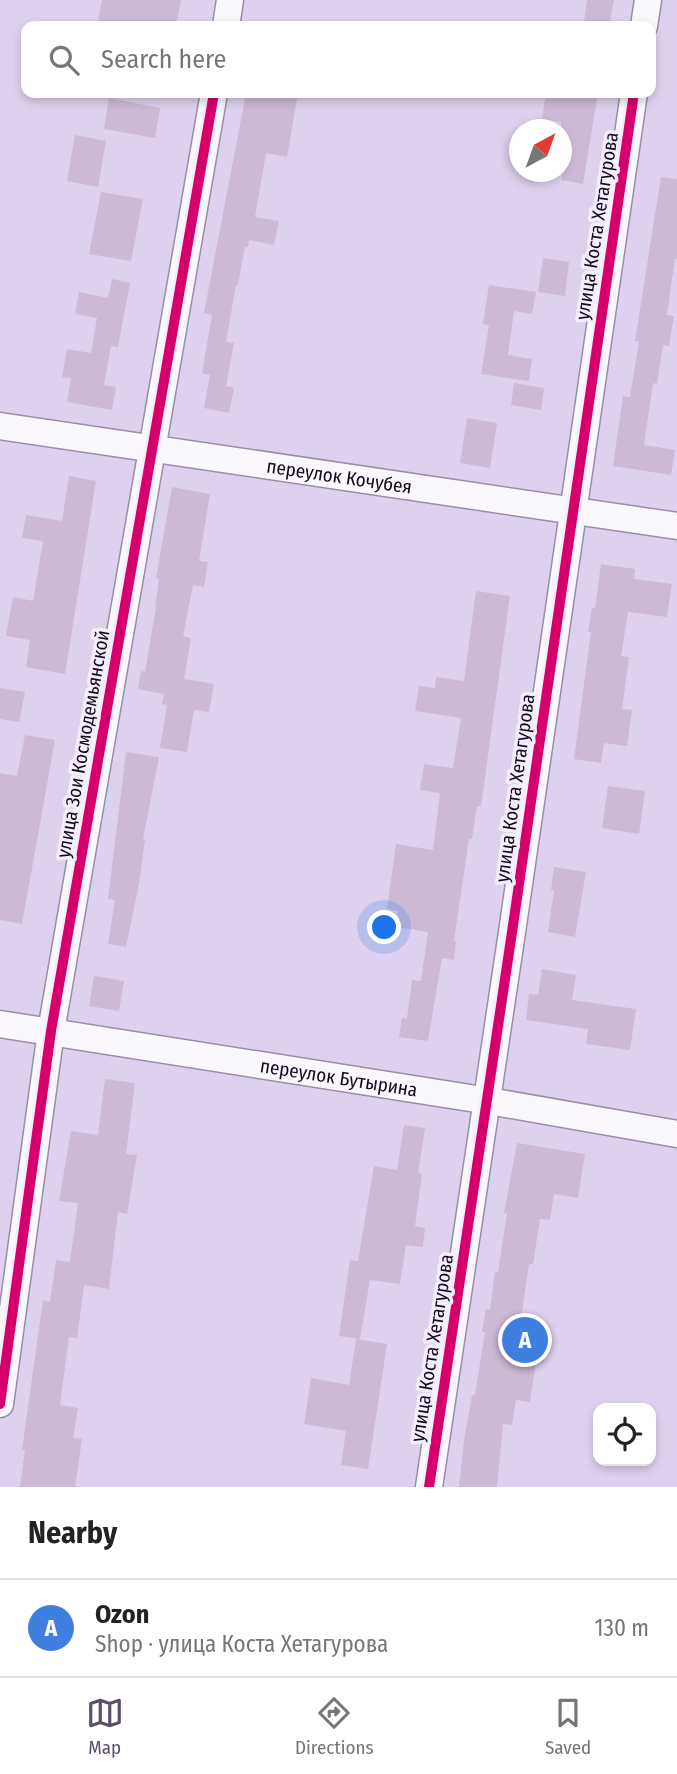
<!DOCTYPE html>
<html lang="en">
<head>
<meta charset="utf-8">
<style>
  :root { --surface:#fff; --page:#f2f2f2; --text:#222; --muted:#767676; --line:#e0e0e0; --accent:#5b4e67 }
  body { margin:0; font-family:"Fira Sans Condensed",sans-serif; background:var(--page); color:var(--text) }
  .controls { position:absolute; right:21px; bottom:21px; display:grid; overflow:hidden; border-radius:14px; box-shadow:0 4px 10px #0003 }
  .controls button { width:63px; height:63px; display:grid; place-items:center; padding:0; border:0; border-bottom:2px solid var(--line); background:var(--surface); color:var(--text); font:35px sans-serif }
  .compass { position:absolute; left:509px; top:119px; width:63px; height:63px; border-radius:50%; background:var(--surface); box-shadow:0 4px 10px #0003; rotate:41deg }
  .you { position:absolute; left:385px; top:928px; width:24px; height:24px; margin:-18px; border:5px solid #fff; border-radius:50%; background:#1a73e8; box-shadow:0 0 0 10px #1a73e833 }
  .badge { display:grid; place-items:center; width:46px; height:46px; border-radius:50%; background:var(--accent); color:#fff; font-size:23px; font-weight:700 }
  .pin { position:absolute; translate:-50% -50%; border:4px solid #fff; box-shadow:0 2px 7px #0006 }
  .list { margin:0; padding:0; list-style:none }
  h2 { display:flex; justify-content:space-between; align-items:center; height:91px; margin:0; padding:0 28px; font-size:30px }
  h2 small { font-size:23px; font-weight:400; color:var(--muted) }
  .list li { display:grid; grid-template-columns:46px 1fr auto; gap:21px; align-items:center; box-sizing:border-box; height:98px; padding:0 28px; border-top:2px solid var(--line) }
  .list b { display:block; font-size:26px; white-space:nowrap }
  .list p { margin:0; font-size:23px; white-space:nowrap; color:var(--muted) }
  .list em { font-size:23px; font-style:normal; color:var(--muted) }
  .icon { flex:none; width:38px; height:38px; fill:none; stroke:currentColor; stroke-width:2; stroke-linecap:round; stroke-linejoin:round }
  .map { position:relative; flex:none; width:677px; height:1487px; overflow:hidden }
  .search { position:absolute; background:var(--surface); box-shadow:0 4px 10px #0003; left:21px; right:21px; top:21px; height:77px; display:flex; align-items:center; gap:18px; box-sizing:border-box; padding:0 24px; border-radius:14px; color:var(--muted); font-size:26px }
  .sheet { height:189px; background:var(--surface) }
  nav { display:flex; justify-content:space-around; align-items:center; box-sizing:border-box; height:98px; border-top:2px solid var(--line); background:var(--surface); font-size:19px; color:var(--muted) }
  nav a { display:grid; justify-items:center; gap:4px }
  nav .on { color:var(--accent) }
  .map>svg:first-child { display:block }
  .building { fill:#ccb9d4 }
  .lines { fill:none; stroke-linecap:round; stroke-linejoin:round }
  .minor-casing { stroke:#998ea6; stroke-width:29 }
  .minor { stroke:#faf8fc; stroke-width:26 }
  .cycleway-casing { stroke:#f4eefc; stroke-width:15 }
  .cycleway { stroke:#d6006c; stroke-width:10 }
  .labels { text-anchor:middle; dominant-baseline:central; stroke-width:7; stroke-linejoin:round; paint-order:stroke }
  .street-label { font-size:19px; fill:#14081f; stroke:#f4eefc }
</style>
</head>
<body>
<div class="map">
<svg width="677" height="1487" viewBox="0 0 677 1487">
  <rect width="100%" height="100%" fill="#ded1ed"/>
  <!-- building -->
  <g class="building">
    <polygon points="102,0 181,0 176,26 97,26"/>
    <polygon points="587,0 614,0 609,26 584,22"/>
    <polygon points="246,93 298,93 287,157 266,153 255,217 279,221 274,245 249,240 248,247 245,246 238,285 236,285 226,342 234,343 226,386 234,388 229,413 204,408 210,375 202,373 212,315 204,313"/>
    <polygon points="546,93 598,93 583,184 562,180 561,122 542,119"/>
    <polygon points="109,98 160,108 155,138 104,129"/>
    <polygon points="75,135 106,141 98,187 67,181"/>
    <polygon points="661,177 677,179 677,259 675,258 667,315 674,316 669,346 663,345 657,384 653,383 644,445 675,450 671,475 613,466 623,396 630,397 639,341 635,341"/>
    <polygon points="101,192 143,199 131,261 89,254"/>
    <polygon points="543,258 569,262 565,296 538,292"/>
    <polygon points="112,279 130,283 118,347 111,346 104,385 116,387 112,410 67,402 71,378 62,377 67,349 91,353 97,318 75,314 79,292 108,298"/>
    <polygon points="489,285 536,292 532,314 514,311 508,355 532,359 529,381 481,374 489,325 483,324"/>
    <polygon points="514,383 544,388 541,410 511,405"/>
    <polygon points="467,418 497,423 490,468 460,463"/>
    <polygon points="69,476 96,481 65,674 26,667 30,640 6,636 13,597 33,601 43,541 22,538 26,515 62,521"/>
    <polygon points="172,487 210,494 199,561 208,562 204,587 193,585 183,636 191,638 184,679 214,684 209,712 194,710 187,752 160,748 167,705 162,704 164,694 138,689 141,671 145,672 156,607 155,607 159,579 156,578"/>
    <polygon points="601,564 635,569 634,579 672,584 667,617 628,612 621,656 629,657 622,709 632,710 627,746 604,743 601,763 574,759 591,632 588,632 592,608 595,608"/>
    <polygon points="476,591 510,596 481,806 477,806 472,839 469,838 454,941 456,941 454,960 442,958 428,1041 399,1037 402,1018 407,1019 412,980 421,981 428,932 396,927 398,911 387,909 396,844 433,850 440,793 420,790 424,764 453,768 461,718 415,711 419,686 435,688 436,677 464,681"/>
    <polygon points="0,688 25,692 19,722 0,719"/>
    <polygon points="25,735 55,740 22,924 0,920 0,773 17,776"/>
    <polygon points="126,752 159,757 143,839 145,840 139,884 126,947 108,944 115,900 108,899"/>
    <polygon points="608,786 645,791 639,834 602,828"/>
    <polygon points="554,867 586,872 575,937 548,932 554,890 551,890"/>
    <polygon points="542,969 576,975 572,1000 636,1009 630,1050 586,1044 588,1029 526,1020 529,994 538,995"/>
    <polygon points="94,976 124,981 119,1011 89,1006"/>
    <polygon points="105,1079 135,1083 126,1154 137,1155 127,1214 118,1212 109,1289 84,1285 77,1338 69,1337 60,1405 78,1408 73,1438 82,1439 75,1487 20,1487 25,1450 22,1450 43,1300 50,1302 56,1260 70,1262 78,1203 59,1201 71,1131 98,1135"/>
    <polygon points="404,1125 425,1128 418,1173 422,1174 415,1226 425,1228 423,1247 406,1245 400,1284 370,1280 360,1339 339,1336 350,1260 358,1261 374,1166 397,1170"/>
    <polygon points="517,1143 585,1154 578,1198 554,1194 550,1220 540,1219 533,1264 529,1264 519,1333 548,1337 543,1363 536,1362 530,1402 516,1400 512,1425 503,1424 497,1487 459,1487 464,1441 472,1395 475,1395 485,1332 482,1332 486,1309 490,1310 495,1272 498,1272 507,1213 504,1213"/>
    <polygon points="356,1339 387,1344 368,1469 341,1465 346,1431 304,1424 311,1378 349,1385"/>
  </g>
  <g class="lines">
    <defs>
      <g id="minor">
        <polyline points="226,26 230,0"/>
        <polyline points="644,26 648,0"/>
        <path id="s1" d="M0 426 677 526"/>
        <path id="s2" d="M0 1024 489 1101 677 1134"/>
        <polyline points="0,1404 51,1031 214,93"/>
        <path d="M429 1487C501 1023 565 557 634 93"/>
      </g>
    </defs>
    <!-- minor casing -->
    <use href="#minor" class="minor-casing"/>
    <!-- minor -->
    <use href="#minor" class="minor"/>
    <defs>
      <g id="cycleway">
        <polyline points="0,1404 51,1031 214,93"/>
        <path d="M429 1487C501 1023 565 557 634 93"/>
      </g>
    </defs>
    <!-- cycleway casing -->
    <use href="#cycleway" class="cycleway-casing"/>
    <!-- cycleway -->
    <use href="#cycleway" class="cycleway"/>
  </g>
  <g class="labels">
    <!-- street labels -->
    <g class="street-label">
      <text transform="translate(597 226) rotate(-81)">улица Коста Хетагурова</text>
      <text stroke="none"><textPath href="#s1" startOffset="343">переулок Кочубея</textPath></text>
      <text transform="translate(83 744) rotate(-80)">улица Зои Космодемьянской</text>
      <text transform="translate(515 788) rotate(-82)">улица Коста Хетагурова</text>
      <text stroke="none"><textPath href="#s2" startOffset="343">переулок Бутырина</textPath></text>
      <text transform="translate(432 1348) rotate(-81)">улица Коста Хетагурова</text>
    </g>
  </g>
</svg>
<div class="controls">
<button><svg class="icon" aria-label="locate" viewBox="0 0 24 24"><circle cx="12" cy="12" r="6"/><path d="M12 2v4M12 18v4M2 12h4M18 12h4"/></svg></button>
</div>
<svg class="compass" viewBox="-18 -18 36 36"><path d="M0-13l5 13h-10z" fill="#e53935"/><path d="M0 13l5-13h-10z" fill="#767676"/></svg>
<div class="you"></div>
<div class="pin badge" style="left:525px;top:1340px;background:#3f7fe0">A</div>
<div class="search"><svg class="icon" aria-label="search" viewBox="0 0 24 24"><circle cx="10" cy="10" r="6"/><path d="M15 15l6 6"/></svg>Search here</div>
</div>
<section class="sheet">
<h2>Nearby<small></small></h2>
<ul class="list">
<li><span class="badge" style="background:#3f7fe0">A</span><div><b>Ozon</b><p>Shop · улица Коста Хетагурова</p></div><em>130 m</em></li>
</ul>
</section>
<nav>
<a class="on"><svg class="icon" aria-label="map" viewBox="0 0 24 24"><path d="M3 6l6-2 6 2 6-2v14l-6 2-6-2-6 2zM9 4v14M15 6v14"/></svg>Map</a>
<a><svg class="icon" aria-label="directions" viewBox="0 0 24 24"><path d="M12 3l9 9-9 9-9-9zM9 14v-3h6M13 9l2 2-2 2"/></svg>Directions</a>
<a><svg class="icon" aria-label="saved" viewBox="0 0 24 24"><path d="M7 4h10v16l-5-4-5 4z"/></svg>Saved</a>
</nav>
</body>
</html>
